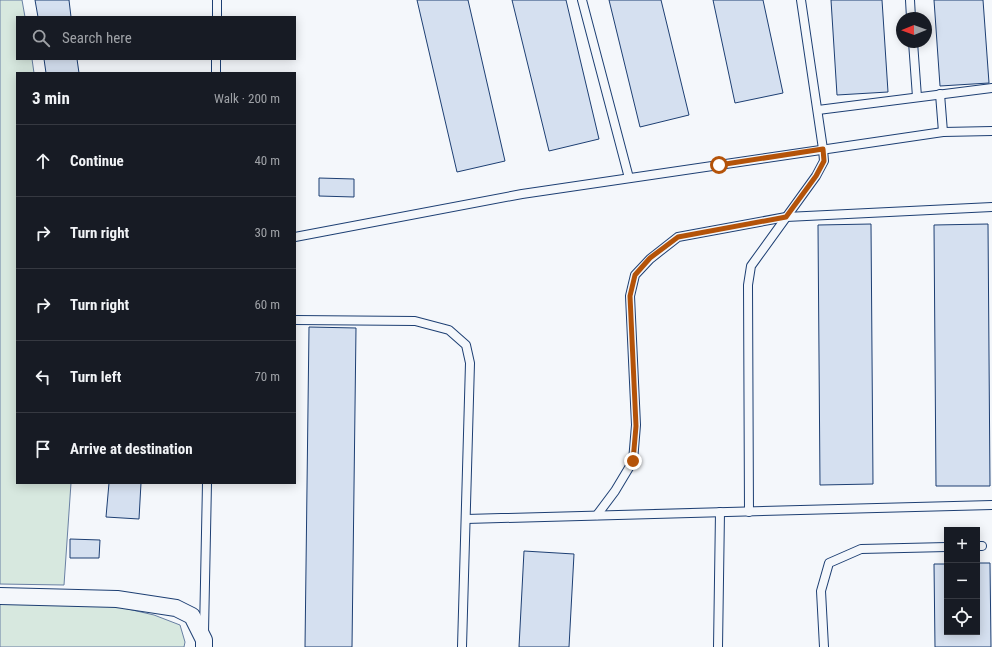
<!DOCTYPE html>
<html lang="en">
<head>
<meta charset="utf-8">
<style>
  :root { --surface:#171b24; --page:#20242c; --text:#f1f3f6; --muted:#9ea1a6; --line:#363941 }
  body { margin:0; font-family:"Roboto Condensed",sans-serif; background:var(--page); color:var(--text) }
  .controls { position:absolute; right:12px; bottom:12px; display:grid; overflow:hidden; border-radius:0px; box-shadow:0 2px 10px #0003 }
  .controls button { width:36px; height:36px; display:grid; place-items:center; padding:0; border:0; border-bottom:1px solid var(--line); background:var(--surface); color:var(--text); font:20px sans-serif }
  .compass { position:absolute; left:896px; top:12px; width:36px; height:36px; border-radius:50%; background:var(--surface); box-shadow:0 2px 10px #0003; rotate:269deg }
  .stop { position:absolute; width:12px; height:12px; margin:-9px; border:3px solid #b45309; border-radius:50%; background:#fff }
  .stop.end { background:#b45309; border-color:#fff; box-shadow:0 1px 4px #0008 }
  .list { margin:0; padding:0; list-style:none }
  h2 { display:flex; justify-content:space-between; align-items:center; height:52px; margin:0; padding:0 16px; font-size:17px }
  h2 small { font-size:13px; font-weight:400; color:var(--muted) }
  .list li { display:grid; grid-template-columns:26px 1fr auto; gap:12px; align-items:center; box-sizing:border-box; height:72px; padding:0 16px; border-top:1px solid var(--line) }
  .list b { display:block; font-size:15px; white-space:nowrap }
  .list em { font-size:13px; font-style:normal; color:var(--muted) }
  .icon { flex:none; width:22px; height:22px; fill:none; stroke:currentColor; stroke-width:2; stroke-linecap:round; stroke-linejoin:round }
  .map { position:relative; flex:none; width:992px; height:647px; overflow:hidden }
  .search { position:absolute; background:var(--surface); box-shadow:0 2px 10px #0003; left:16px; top:16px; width:280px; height:44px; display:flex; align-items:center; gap:10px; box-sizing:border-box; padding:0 14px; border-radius:0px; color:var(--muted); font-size:15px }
  .panel { position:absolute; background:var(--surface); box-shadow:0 2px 10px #0003; left:16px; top:72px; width:280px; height:412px; border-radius:0px }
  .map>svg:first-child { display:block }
  .green { fill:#d7e8df; stroke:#687fa3 }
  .building { fill:#d5e0f0; stroke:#1d3f73 }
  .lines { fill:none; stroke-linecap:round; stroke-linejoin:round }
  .lane-casing { stroke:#1d3f73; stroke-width:10 }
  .street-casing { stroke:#1d3f73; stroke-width:18 }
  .lane { stroke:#f4f7fb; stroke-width:8 }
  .street { stroke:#f4f7fb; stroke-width:16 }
  .route { stroke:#b45309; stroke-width:5 }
</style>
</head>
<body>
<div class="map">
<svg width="992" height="647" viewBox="0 0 992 647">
  <rect width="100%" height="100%" fill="#f4f7fb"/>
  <!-- green -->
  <g class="green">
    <polygon points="0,0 22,0 25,17 17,17 17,59 32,59 34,73 17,73 17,483 71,483 64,585 0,584"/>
    <polygon points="0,603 115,606 154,615 180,625 185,642 184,647 0,647"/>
  </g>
  <!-- building -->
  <g class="building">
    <polygon points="35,0 69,0 71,17 38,17"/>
    <polygon points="417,0 468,0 505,161 457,172"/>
    <polygon points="512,0 566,0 599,139 549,151"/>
    <polygon points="609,0 661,0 689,115 640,127"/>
    <polygon points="713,0 763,0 783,93 735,103"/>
    <polygon points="831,0 882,0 888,92 837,95"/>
    <polygon points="934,0 983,0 989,83 940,86"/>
    <polygon points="44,59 77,59 79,73 46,73"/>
    <polygon points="319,178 354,179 354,197 319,196"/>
    <polygon points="871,224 873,484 820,485 818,225"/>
    <polygon points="988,224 990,486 936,486 934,225"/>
    <polygon points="309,327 356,328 352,647 305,647"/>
    <polygon points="109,483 141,483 139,519 106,517"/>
    <polygon points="70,539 100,540 99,558 70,558"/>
    <polygon points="524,551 574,554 569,647 519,647"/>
    <polygon points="977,563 990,563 991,647 935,647 934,564 947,564 947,632 977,632"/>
  </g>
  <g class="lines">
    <defs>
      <g id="lane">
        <polyline points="582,0 629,178"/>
        <polyline points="910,0 911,18"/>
        <polyline points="217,17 217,0"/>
        <polyline points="913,42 917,97"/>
        <polyline points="216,73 216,59"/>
        <polyline points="940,94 943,132"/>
        <polyline points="818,110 992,88"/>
        <polyline points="295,237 522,194 943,132 992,131"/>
        <polyline points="295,320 415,321 449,330 466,345 470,363 462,647"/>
        <polyline points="749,512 748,285 751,266 816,176 824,161 823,149 801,0"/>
        <polyline points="597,515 615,491 633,461 636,425 630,296 635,275 650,259 678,237 786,217 992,207"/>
        <polyline points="466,519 992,505"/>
        <polyline points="977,546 982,546"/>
        <polyline points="204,632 207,483"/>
        <polyline points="718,647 720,512"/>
        <polyline points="824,647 821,591 829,563 861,549 947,547"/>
      </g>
      <polyline id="street" points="0,596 117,599 176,608 192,616 204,640 204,647"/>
    </defs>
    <!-- lane casing -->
    <use href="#lane" class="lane-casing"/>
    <!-- street casing -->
    <use href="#street" class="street-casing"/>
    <!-- lane -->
    <use href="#lane" class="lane"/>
    <!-- street -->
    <use href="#street" class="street"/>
  </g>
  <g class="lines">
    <!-- route -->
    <polyline class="route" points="633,461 636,426 630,296 635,275 650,258 678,237 786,217 816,176 824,161 823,149 719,165"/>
  </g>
</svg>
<div class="controls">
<button>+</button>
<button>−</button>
<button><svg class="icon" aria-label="locate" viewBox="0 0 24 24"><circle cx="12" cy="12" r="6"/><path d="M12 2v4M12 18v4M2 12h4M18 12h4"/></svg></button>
</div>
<svg class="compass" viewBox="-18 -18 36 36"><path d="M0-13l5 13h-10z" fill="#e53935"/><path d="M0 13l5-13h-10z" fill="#9ea1a6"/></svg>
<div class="stop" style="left:719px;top:165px"></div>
<div class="stop end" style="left:633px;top:461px"></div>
<div class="search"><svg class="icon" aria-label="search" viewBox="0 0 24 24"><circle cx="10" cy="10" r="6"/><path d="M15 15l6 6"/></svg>Search here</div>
<section class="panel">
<h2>3 min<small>Walk · 200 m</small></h2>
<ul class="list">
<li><svg class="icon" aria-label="ahead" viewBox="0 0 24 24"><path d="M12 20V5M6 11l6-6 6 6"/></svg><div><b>Continue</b></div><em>40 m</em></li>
<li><svg class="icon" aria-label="right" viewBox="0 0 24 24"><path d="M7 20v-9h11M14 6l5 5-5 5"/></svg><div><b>Turn right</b></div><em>30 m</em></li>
<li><svg class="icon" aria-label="right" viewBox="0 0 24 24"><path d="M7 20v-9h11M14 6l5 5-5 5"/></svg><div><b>Turn right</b></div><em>60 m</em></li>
<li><svg class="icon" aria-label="left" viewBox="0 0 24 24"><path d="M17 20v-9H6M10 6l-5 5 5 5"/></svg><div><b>Turn left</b></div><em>70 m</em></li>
<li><svg class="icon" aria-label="arrive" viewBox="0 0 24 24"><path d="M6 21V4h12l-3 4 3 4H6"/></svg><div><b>Arrive at destination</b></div></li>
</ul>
</section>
</div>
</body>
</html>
